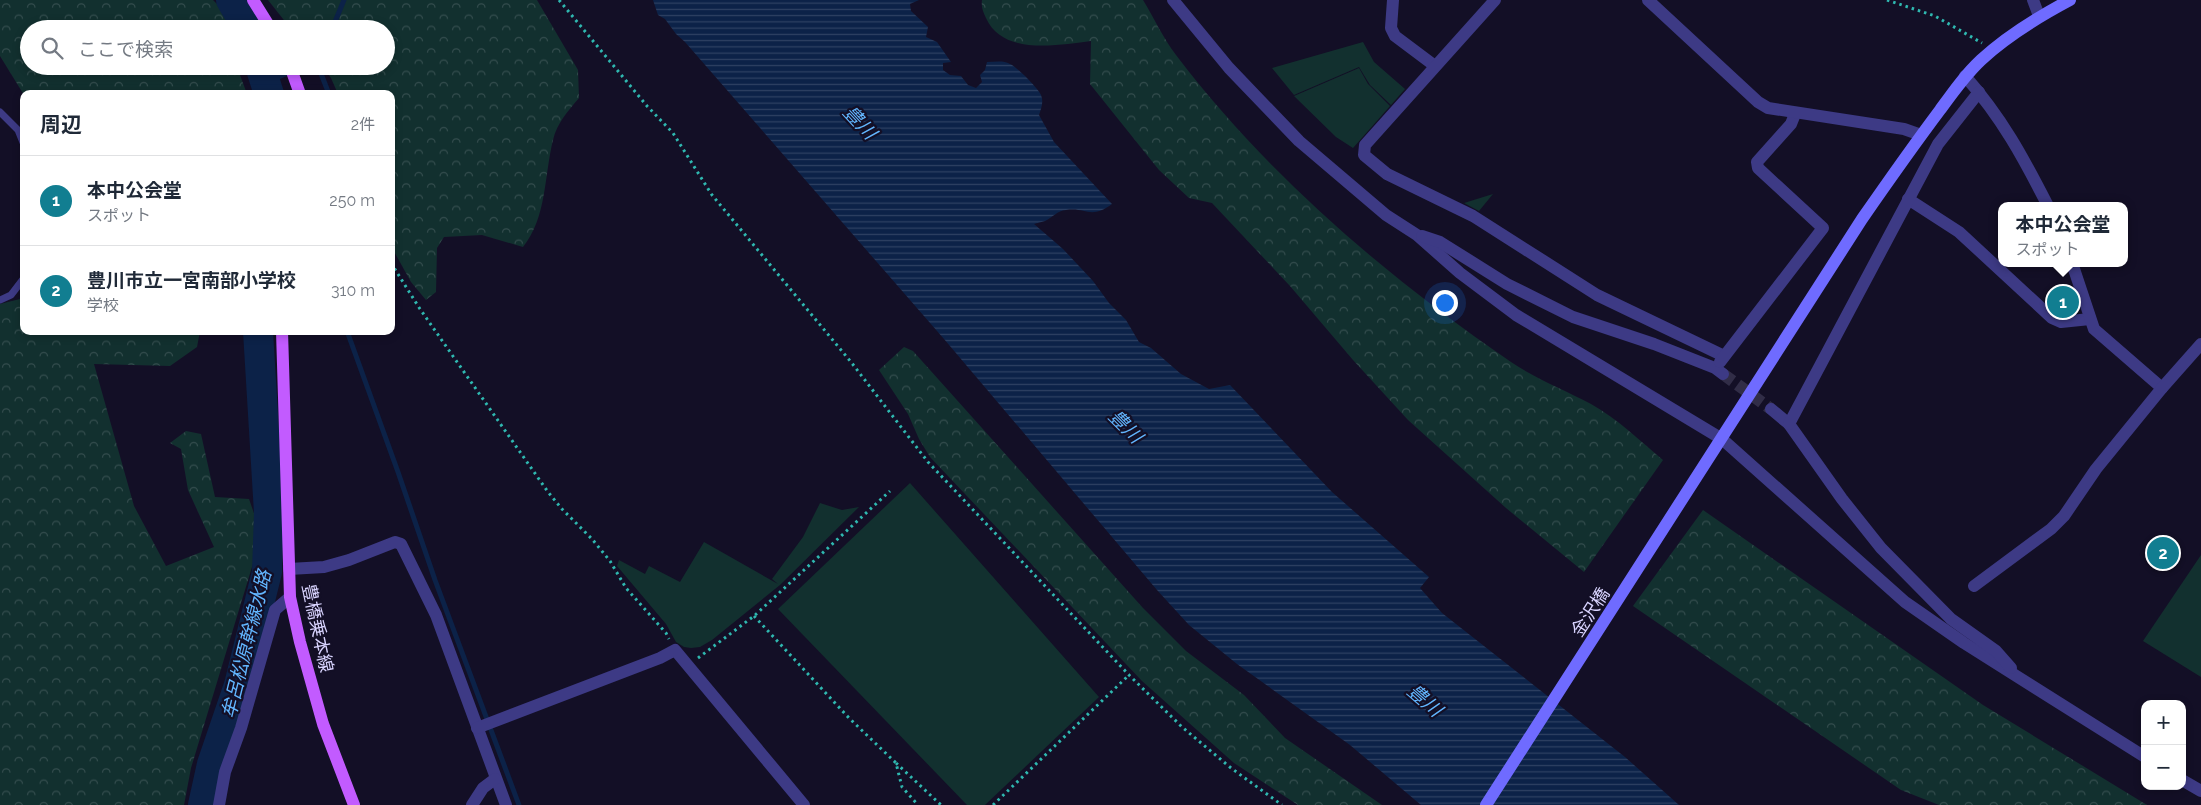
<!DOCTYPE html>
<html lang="ja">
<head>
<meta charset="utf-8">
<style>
  :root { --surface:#fff; --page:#f6f6f7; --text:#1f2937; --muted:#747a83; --line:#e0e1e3; --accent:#117e91 }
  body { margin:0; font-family:Raleway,"Noto Sans JP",sans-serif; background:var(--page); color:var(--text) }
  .controls { position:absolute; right:15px; bottom:15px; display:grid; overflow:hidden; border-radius:10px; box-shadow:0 2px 8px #0003 }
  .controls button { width:45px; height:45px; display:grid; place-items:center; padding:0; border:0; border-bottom:1px solid var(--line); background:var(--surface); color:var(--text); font:25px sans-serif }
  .you { position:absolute; left:1444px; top:302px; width:18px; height:18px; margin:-12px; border:4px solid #fff; border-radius:50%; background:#1a73e8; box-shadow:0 0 0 8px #1a73e833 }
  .badge { display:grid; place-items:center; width:32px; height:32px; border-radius:50%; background:var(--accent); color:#fff; font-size:16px; font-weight:700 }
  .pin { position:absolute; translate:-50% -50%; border:2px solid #fff; box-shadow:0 1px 5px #0006 }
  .popup { position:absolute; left:1998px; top:202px; width:130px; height:65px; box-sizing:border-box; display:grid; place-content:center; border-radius:10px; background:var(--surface); filter:drop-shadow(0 1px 4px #0005); font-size:16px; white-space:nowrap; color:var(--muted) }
  .popup b { font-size:19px; color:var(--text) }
  .popup::after { content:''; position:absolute; left:50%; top:100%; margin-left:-10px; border:10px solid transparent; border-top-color:var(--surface) }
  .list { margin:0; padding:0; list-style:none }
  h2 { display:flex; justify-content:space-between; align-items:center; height:65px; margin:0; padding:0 20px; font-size:21px }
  h2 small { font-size:16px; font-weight:400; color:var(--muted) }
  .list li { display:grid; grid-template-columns:32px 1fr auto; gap:15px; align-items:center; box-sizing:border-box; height:90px; padding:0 20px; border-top:1px solid var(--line) }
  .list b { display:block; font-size:19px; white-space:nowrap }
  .list p { margin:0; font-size:16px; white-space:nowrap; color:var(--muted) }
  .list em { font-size:16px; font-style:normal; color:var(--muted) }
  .icon { flex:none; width:28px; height:28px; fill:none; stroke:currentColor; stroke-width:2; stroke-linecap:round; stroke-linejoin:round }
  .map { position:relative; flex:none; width:2201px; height:805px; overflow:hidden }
  .search { position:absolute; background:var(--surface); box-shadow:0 2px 8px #0003; left:20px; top:20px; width:375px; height:55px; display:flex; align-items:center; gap:12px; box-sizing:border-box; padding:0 18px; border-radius:28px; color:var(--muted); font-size:19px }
  .panel { position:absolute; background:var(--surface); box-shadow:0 2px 8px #0003; left:20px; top:90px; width:375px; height:245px; border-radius:10px }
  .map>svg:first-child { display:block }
  .green { fill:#12302f }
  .forest { fill:url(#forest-crowns) }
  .water { fill:url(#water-rules) }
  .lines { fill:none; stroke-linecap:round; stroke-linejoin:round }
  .stream { stroke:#0c2248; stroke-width:5 }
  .river { stroke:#0c2248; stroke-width:30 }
  .minor-tunnel { stroke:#312d47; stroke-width:12; stroke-dasharray:12 6; stroke-linecap:butt }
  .path { stroke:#2fb8b0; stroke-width:3; stroke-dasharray:2.5 4; stroke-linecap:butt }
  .service { stroke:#3d3a85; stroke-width:7 }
  .minor { stroke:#3d3a85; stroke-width:12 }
  .tertiary { stroke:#3d3a85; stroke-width:12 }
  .secondary { stroke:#6f6bff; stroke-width:12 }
  .primary { stroke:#c25bff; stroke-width:12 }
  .labels { text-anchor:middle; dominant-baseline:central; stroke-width:4.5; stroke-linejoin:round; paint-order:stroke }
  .street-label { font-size:18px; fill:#d9d4ff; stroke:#130f26 }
  .water-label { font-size:19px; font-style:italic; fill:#62b6ff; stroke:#130f26 }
</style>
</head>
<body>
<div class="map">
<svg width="2201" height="805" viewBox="0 0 2201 805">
  <defs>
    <pattern id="forest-crowns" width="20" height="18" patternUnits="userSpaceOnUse" patternTransform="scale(1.25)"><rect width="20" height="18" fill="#12302f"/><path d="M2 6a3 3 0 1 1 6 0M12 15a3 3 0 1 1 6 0" fill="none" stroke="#344d4e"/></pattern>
    <pattern id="water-rules" width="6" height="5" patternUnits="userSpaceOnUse" patternTransform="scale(1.25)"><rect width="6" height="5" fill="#0c2248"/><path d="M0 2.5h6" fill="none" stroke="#2f4163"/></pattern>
  </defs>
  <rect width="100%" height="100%" fill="#130f26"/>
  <!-- green -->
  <g class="green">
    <polygon points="1363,42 1374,62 1405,89 1391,105 1370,85 1359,67 1294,95 1272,68"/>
    <polygon points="1359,68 1368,84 1390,106 1353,148 1336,137 1294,96"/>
    <polygon points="1493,194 1479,211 1464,203"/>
    <polygon points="910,483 1099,697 985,805 967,805 778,609"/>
    <polygon points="820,503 842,510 859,507 780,585 712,640 700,647 691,648 684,647 676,642 666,624 617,566 619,560 645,574 649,566 680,582 704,542 778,584 772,579 803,537"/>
    <polygon points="2201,555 2201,677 2143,641"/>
  </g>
  <!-- forest -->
  <g class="forest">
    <polygon points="0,0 213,0 226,13 236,29 29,29 29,66 240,66 240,75 247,94 24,95 0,56"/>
    <path d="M268 0H537L578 70 579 98C568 111 557 123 553 140 544 176 547 217 523 247L482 235 444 237 437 248 436 292 426 300 411 282 391 246V94H338L331 78 322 66H386V29H291Z"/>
    <path d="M982 0H1143C1154 18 1163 38 1176 55 1268 176 1387 277 1511 362 1536 379 1565 390 1591 404 1618 419 1640 441 1663 460L1584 572 1506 508 1408 420 1353 360 1290 286 1212 203 1189 198 1159 170 1090 84 1091 41C1058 45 1003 56 986 18 983 12 981 7 982 0Z"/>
    <polygon points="24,298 24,331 200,331 197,347 170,366 94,364 134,506 166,566 214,547 188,490 181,449 170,443 186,431 201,434 215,497 249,499 256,519 255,557 191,768 184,805 0,805 0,304"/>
    <polygon points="904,347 913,351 1143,608 1186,651 1244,695 1285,738 1382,805 1298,805 1234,763 1142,681 930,457 919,439 908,414 879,370"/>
    <polygon points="1703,510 1983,705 2147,805 1939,805 1901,790 1633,606"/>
  </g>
  <!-- water -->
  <path class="water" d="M653 0H919L910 4 911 11 928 27 926 37 937 42 951 62 943 63V70L950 75 961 76 968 85 976 88 982 82 980 75 985 70 987 62C995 62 1003 60 1010 64 1017 67 1038 88 1041 95 1044 102 1041 109 1039 115L1054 142 1112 204C1090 220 1087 207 1066 210 1057 211 1053 217 1045 221 1042 222 1037 223 1034 224L1063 249 1093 281 1109 303 1126 320 1139 342 1151 348 1181 374 1209 389 1230 385 1332 492 1429 577 1420 588 1442 613 1625 757 1679 805H1421L1350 745 1237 664 1189 625 1157 590 944 339 685 42 676 34 665 19 658 15Z"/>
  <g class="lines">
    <!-- stream -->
    <g class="stream">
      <polyline points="332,29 344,0"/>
      <polyline points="318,66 329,94"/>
      <polyline points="265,83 303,66"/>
      <polyline points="347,331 398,472 435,580 519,805"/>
    </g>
    <!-- river -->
    <g class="river">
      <polyline points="231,0 248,29"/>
      <polyline points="260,66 269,94"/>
      <polyline points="203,805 212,764 239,685 267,572 269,513 258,331"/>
    </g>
    <!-- minor-tunnel -->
    <polyline class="minor-tunnel" points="1723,374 1771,409"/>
    <!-- path -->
    <g class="path">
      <polyline points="559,0 647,106 673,133 712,195 851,362 928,462 1129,675 1182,727 1231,768 1282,805"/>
      <polyline points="1887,0 1935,16 1982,43"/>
      <polyline points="391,263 420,309 548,492 562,509 592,539 610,561 626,588 666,633 669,639"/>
      <polyline points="754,616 849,718 896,763 902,787 918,805"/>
      <polyline points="698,658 754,616 890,491"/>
      <polyline points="896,763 941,805"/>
      <polyline points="993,805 1129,675"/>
    </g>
    <!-- service -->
    <g class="service">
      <polyline points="0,112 18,130 24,145"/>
      <polyline points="0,300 11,295 24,278"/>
    </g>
    <!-- minor -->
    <g class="minor">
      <polyline points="1173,0 1229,68 1299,141 1386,215 1417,235 1460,273 1516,315 1722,439 1905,602 1964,643 2145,757"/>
      <polyline points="1393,0 1391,28 1395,36 1435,66"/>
      <polyline points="1495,0 1365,145 1364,155 1387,174 1473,216 1597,295 1724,356"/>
      <polyline points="2033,0 2039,16"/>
      <path d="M1965 76C2002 118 2023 157 2048 206"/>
      <polyline points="1908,199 1959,232 2052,318 2061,322 2090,319"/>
      <polyline points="1422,236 1440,242 1507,284 1573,317 1654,344 1715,368 1723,374"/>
      <polyline points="2072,263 2094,329 2162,388"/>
      <polyline points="1720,362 1823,228 1758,168 1757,162 1791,124 1795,114"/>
      <polyline points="1771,409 1789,424 1842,499 1881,548 1951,619 1996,651 2011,668"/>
      <polyline points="1789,424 1938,144 1979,92"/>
      <polyline points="289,569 324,567 349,560 395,542 401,544 436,615 506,805"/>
      <polyline points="1974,586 2051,529 2064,516 2096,469 2162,388 2201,344"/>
      <polyline points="477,728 660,658 675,650 804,805"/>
      <polyline points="2182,780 2201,791"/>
      <polyline points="219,805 225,772 241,728 275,610 290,597"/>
      <polyline points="472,805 483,788 495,779"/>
    </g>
    <!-- tertiary -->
    <polyline class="tertiary" points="1648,0 1758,102 1768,108 1904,129 1921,135"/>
    <!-- secondary -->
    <path class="secondary" d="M1486 805 1862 219C1887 183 1913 146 1940 110 1953 92 1965 75 1981 60 2008 35 2038 17 2070 0"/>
    <!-- primary -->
    <g class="primary">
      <polyline points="253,0 271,29"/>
      <polyline points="290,66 300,94"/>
      <polyline points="282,331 290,597 300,642 323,724 354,805"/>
    </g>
  </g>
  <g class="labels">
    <!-- street labels -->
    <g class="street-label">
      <text transform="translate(1590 612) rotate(-57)">金沢橋</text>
      <text transform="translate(318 628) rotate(78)">豊橋乗本線</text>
    </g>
    <!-- water labels -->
    <g class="water-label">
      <text transform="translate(860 122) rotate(47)">豊川</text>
      <text transform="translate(1126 426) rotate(45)">豊川</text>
      <text transform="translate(246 644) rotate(-76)">牟呂松原幹線水路</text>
      <text transform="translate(1425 700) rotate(41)">豊川</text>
    </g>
  </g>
</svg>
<div class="controls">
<button>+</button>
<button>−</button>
</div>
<div class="you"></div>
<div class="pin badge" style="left:2063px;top:302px">1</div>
<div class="popup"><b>本中公会堂</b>スポット</div>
<div class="pin badge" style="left:2163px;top:553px">2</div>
<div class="search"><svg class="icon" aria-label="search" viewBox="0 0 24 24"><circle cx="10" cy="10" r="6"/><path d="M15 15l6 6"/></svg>ここで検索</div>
<section class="panel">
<h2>周辺<small>2件</small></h2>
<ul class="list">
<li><span class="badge">1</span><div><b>本中公会堂</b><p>スポット</p></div><em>250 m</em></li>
<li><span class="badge">2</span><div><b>豊川市立一宮南部小学校</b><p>学校</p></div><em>310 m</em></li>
</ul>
</section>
</div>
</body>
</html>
